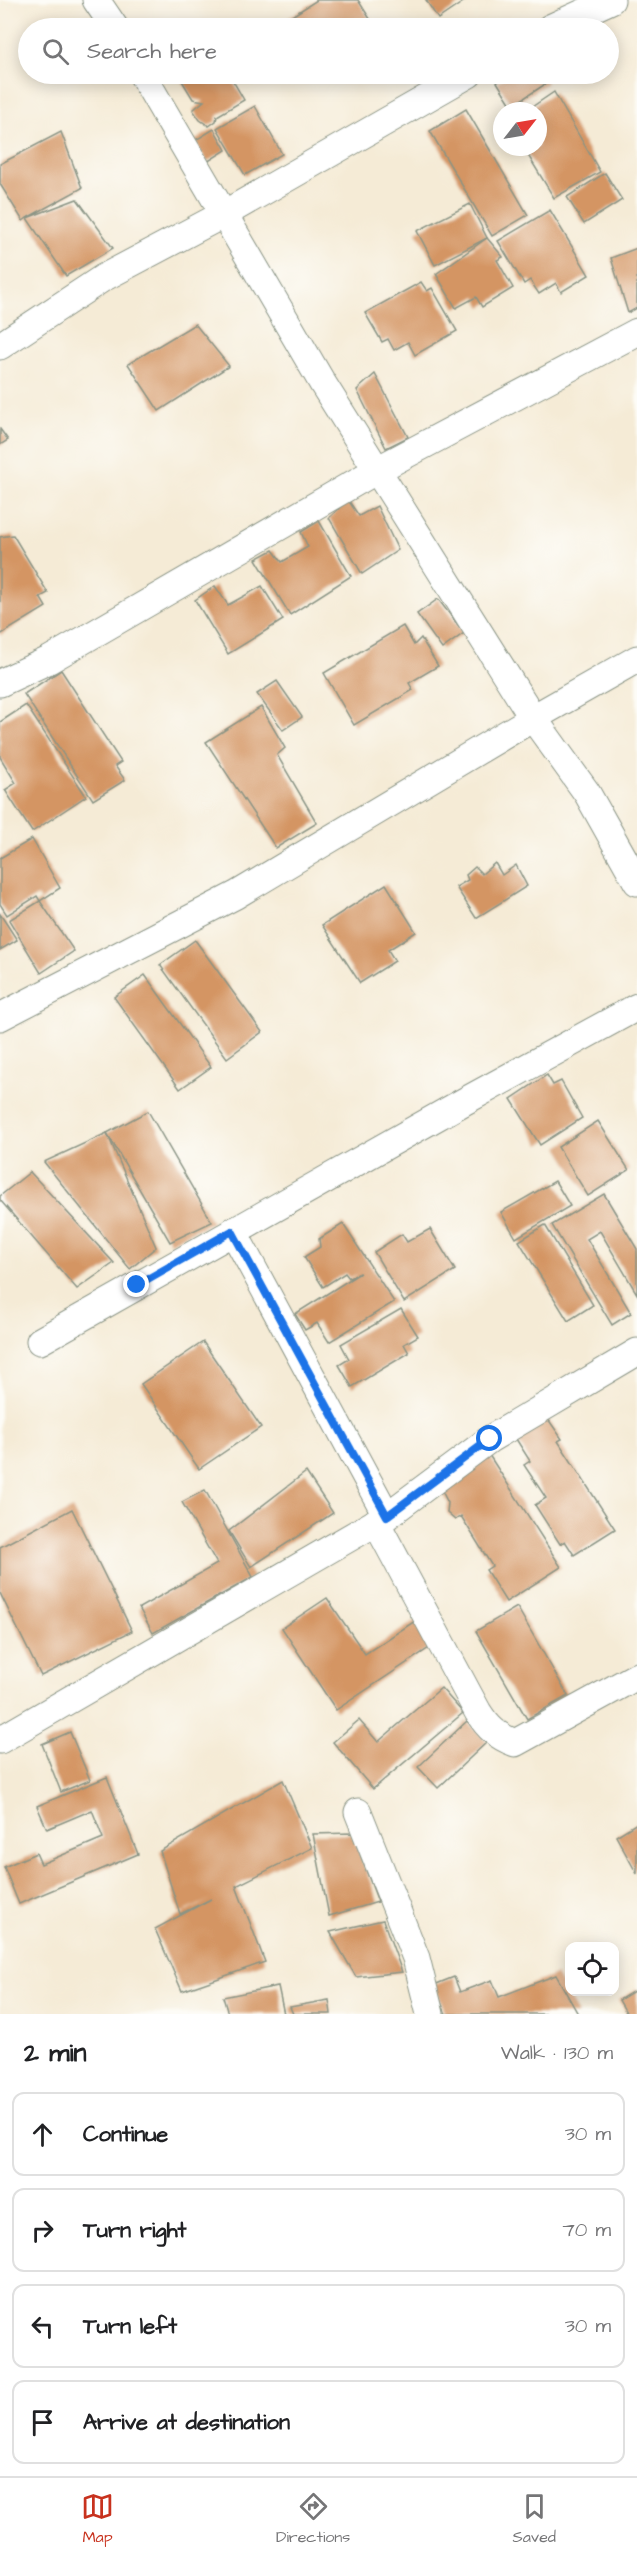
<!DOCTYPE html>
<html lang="en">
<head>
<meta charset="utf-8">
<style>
  :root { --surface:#fff; --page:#f6f6f6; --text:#202124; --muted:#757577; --line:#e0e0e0; --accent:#c8321e }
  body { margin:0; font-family:"Architects Daughter",sans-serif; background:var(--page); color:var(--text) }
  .controls { position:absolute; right:18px; bottom:18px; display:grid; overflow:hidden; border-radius:12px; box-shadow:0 3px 15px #0003 }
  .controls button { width:54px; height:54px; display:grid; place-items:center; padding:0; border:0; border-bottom:2px solid var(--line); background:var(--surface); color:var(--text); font:30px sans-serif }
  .compass { position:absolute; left:493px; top:102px; width:54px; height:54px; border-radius:50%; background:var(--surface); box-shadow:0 3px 15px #0003; rotate:59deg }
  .stop { position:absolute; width:18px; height:18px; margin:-14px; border:4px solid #1a73e8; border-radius:50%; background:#fff }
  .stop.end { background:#1a73e8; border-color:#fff; box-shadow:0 2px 6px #0008 }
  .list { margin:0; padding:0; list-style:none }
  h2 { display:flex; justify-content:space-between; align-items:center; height:78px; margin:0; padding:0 24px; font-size:26px }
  h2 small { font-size:20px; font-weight:400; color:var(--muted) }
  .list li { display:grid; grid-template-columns:39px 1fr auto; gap:18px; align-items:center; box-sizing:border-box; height:84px; margin:0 12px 12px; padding:0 12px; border:2px solid var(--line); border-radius:12px }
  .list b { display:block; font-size:22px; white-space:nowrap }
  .list em { font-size:20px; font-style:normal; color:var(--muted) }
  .icon { flex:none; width:33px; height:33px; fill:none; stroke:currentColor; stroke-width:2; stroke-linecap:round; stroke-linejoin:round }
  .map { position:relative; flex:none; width:637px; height:2014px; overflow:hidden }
  .search { position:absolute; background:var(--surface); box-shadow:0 3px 15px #0003; left:18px; right:18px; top:18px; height:66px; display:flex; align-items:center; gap:15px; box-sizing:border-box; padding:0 21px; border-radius:33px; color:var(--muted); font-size:22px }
  .sheet { height:462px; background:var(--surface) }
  nav { display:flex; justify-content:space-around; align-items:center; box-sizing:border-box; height:84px; border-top:2px solid var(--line); background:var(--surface); font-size:16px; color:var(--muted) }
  nav a { display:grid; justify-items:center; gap:3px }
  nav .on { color:var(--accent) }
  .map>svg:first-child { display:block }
  .building { fill:#d49564 }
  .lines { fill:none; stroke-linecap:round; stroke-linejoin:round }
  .street-casing { stroke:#8a9485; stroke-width:29 }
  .street { stroke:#fff; stroke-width:27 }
  .route { stroke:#1a73e8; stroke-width:8 }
</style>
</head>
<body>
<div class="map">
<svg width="637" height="2014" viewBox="0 0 637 2014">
  <rect width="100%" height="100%" fill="#fdfcf7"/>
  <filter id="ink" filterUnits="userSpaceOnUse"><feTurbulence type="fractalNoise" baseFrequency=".0167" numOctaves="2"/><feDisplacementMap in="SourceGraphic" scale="12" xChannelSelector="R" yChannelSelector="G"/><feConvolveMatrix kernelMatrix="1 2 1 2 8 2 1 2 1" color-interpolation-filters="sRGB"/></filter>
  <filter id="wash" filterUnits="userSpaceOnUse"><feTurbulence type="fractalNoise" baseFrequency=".008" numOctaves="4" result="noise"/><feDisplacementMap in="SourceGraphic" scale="24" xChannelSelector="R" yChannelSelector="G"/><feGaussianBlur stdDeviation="1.35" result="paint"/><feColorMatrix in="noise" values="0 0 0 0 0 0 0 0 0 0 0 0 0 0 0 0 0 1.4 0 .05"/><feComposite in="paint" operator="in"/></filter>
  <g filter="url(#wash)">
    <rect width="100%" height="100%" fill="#f5ebd6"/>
    <g id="blocks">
      <!-- building -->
      <g class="building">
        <polygon points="317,0 358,0 372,22 362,28 289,28 284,21"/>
        <polygon points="426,0 466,0 438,19"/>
        <polygon points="190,74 229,74 244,100 217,116 216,121 209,126 200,120 193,110 204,101 193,99 181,79"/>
        <polygon points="510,74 541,74 547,83 512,106 497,82"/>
        <polygon points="554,92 600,172 554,198 523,147 538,147 538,111 526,111"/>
        <polygon points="255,106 282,154 245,175 217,128"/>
        <polygon points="466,109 528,215 492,236 430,131"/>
        <polygon points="214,129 226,150 207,162 194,141"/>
        <polygon points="61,132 82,188 27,218 77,199 113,248 66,276 27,218 23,221 0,184 0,164"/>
        <polygon points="605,173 622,200 584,224 567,197"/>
        <polygon points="470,204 487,238 435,265 417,231"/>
        <polygon points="550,210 589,275 561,292 556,283 539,294 530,280 524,284 498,241"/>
        <polygon points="487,238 503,257 497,260 513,288 482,307 476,297 456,308 436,274"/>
        <polygon points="637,248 637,308 628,313 611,258"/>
        <polygon points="421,282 427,291 432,288 457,331 415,355 408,342 394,350 388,339 382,342 365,313"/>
        <polygon points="195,324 229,366 159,411 128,364"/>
        <polygon points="375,374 408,437 386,448 357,390"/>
        <polygon points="0,429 8,440 0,445"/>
        <polygon points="348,500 359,516 377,506 398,550 362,574 329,518"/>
        <polygon points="319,521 351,576 290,615 256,559 273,550 282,562 308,547 301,532"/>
        <polygon points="13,535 48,593 40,597 46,607 0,635 0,537"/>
        <polygon points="215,586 228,605 262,586 283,620 228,654 195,600"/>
        <polygon points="438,599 464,633 442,649 417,614"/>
        <polygon points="403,626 414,645 421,638 438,666 409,683 413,690 354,725 324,673"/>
        <polygon points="61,670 121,762 115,766 125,780 93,800 24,694"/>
        <polygon points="277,681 302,717 283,730 257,694"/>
        <polygon points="26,705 86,796 32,832 5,790 16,783 0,757 0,722"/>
        <polygon points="261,707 285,748 277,755 317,823 276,848 206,742"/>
        <polygon points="32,839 60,888 40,901 37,896 7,915 0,904 0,858"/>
        <polygon points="495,863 502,875 516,865 527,886 476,918 456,887 468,880 466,875 475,867 482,874"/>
        <polygon points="386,884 416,932 388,950 395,961 360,983 322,925"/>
        <polygon points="40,901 74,951 41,973 9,920"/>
        <polygon points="0,914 17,940 0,950"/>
        <polygon points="195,940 262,1032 227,1058 160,965"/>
        <polygon points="145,975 211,1067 180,1089 114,997"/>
        <polygon points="547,1075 553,1085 561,1081 582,1118 540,1145 511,1099"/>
        <polygon points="148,1111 212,1222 170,1242 107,1133"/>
        <polygon points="598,1121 629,1170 588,1196 558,1147"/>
        <polygon points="107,1133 156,1247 130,1269 44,1162"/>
        <polygon points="30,1172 114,1263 77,1289 0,1200 0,1196"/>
        <polygon points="555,1181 570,1206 516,1238 501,1212"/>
        <polygon points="604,1194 637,1249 637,1294 600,1231 587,1239 631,1313 612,1325 552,1225"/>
        <polygon points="343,1224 394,1302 329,1342 317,1323 305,1330 295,1314 360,1273 349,1278 345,1273 323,1287 304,1257 320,1247 319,1239"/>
        <polygon points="545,1225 593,1305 568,1321 519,1241"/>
        <polygon points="430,1229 455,1270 404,1302 374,1252 402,1234 407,1242"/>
        <polygon points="401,1309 418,1336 404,1344 409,1353 352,1387 339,1365 349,1359 341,1344"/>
        <polygon points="203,1342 261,1427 199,1469 141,1384"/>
        <polygon points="548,1419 562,1439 558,1441 615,1529 574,1555 565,1541 560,1544 535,1505 546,1498 524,1465 530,1461 516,1439"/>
        <polygon points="489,1455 561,1567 506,1602 486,1570 492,1566 461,1516 455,1520 447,1513 448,1503 442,1491"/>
        <polygon points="306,1472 333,1513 251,1567 229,1531"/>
        <polygon points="205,1490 253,1577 153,1633 139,1608 217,1564 182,1502"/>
        <polygon points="72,1509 132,1631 41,1676 0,1593 0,1547"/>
        <polygon points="327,1598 365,1654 421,1617 438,1642 336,1710 282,1628"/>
        <polygon points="517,1607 568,1696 527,1719 476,1631"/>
        <polygon points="441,1688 463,1713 373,1789 333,1742 359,1720 378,1742"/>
        <polygon points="467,1721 487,1742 438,1788 418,1767"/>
        <polygon points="70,1732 90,1780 61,1792 42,1744"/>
        <polygon points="107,1777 138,1854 19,1904 4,1867 36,1853 41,1864 103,1838 92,1810 47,1829 37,1806"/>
        <polygon points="283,1780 312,1848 236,1886 265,1962 182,1991 155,1929 211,1899 180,1914 160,1851"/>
        <polygon points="637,1823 637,1874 616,1836"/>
        <polygon points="352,1833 378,1902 329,1916 313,1834"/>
        <polygon points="383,1920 402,1972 356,1977 330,1932"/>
        <polygon points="556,1975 578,2014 446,2014 434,1985 454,1977 460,1992 492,1980 499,1997"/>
        <polygon points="278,1986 284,2014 228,2014 223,1997"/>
        <polygon points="637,1989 637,2014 627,2014 619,2000"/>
        <polygon points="329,2000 331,2014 293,2014 290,2007"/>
      </g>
    </g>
  </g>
  <g filter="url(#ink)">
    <use href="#blocks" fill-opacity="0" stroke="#8a9485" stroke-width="1.5"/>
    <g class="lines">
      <defs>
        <g id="street">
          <polyline points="96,0 115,28"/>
          <polyline points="550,28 611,0"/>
          <polyline points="142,74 323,384 533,718 587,793 637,882"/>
          <polyline points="0,346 103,278 224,214 469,74"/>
          <polyline points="0,683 49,660 377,470 637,332"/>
          <polyline points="0,1017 236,895 533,718 637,659"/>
          <polyline points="233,1231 387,1516"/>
          <polyline points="40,1341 465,1101 637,1007"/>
          <path d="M376 1522 478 1712C488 1728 497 1736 515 1743L637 1676"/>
          <polyline points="0,1740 387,1516 490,1439 637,1352"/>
          <polyline points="358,1812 416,1958 430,2014"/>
        </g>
      </defs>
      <!-- street casing -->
      <use href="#street" class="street-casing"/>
      <!-- street -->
      <use href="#street" class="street"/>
    </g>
  </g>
  <g class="lines" filter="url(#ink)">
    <!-- route -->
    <polyline class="route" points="137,1285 232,1231 387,1516 490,1439"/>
  </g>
</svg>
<div class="controls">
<button><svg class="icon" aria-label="locate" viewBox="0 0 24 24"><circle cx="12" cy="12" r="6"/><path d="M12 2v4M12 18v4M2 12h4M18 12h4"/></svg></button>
</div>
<svg class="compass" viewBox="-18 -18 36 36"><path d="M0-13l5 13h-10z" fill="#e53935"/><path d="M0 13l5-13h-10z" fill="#757577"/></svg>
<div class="stop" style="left:490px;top:1439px"></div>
<div class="stop end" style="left:137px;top:1285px"></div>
<div class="search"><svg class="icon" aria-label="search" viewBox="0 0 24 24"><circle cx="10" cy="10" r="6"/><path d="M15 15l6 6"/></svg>Search here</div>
</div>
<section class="sheet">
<h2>2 min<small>Walk · 130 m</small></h2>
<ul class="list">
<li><svg class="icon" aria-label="ahead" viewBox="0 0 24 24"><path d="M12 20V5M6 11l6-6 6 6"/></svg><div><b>Continue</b></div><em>30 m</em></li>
<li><svg class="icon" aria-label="right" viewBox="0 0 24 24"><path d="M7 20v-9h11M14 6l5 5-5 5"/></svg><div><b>Turn right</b></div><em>70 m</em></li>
<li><svg class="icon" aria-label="left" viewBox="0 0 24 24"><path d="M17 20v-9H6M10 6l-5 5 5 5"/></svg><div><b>Turn left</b></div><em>30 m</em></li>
<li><svg class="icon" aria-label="arrive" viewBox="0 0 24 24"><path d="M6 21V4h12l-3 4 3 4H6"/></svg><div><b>Arrive at destination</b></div></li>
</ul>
</section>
<nav>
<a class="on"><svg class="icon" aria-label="map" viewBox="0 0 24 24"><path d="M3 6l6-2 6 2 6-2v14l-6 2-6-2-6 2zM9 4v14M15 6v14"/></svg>Map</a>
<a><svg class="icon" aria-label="directions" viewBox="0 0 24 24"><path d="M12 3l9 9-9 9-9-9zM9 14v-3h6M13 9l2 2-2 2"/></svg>Directions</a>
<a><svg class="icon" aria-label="saved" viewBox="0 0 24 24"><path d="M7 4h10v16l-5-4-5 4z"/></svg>Saved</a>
</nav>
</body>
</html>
